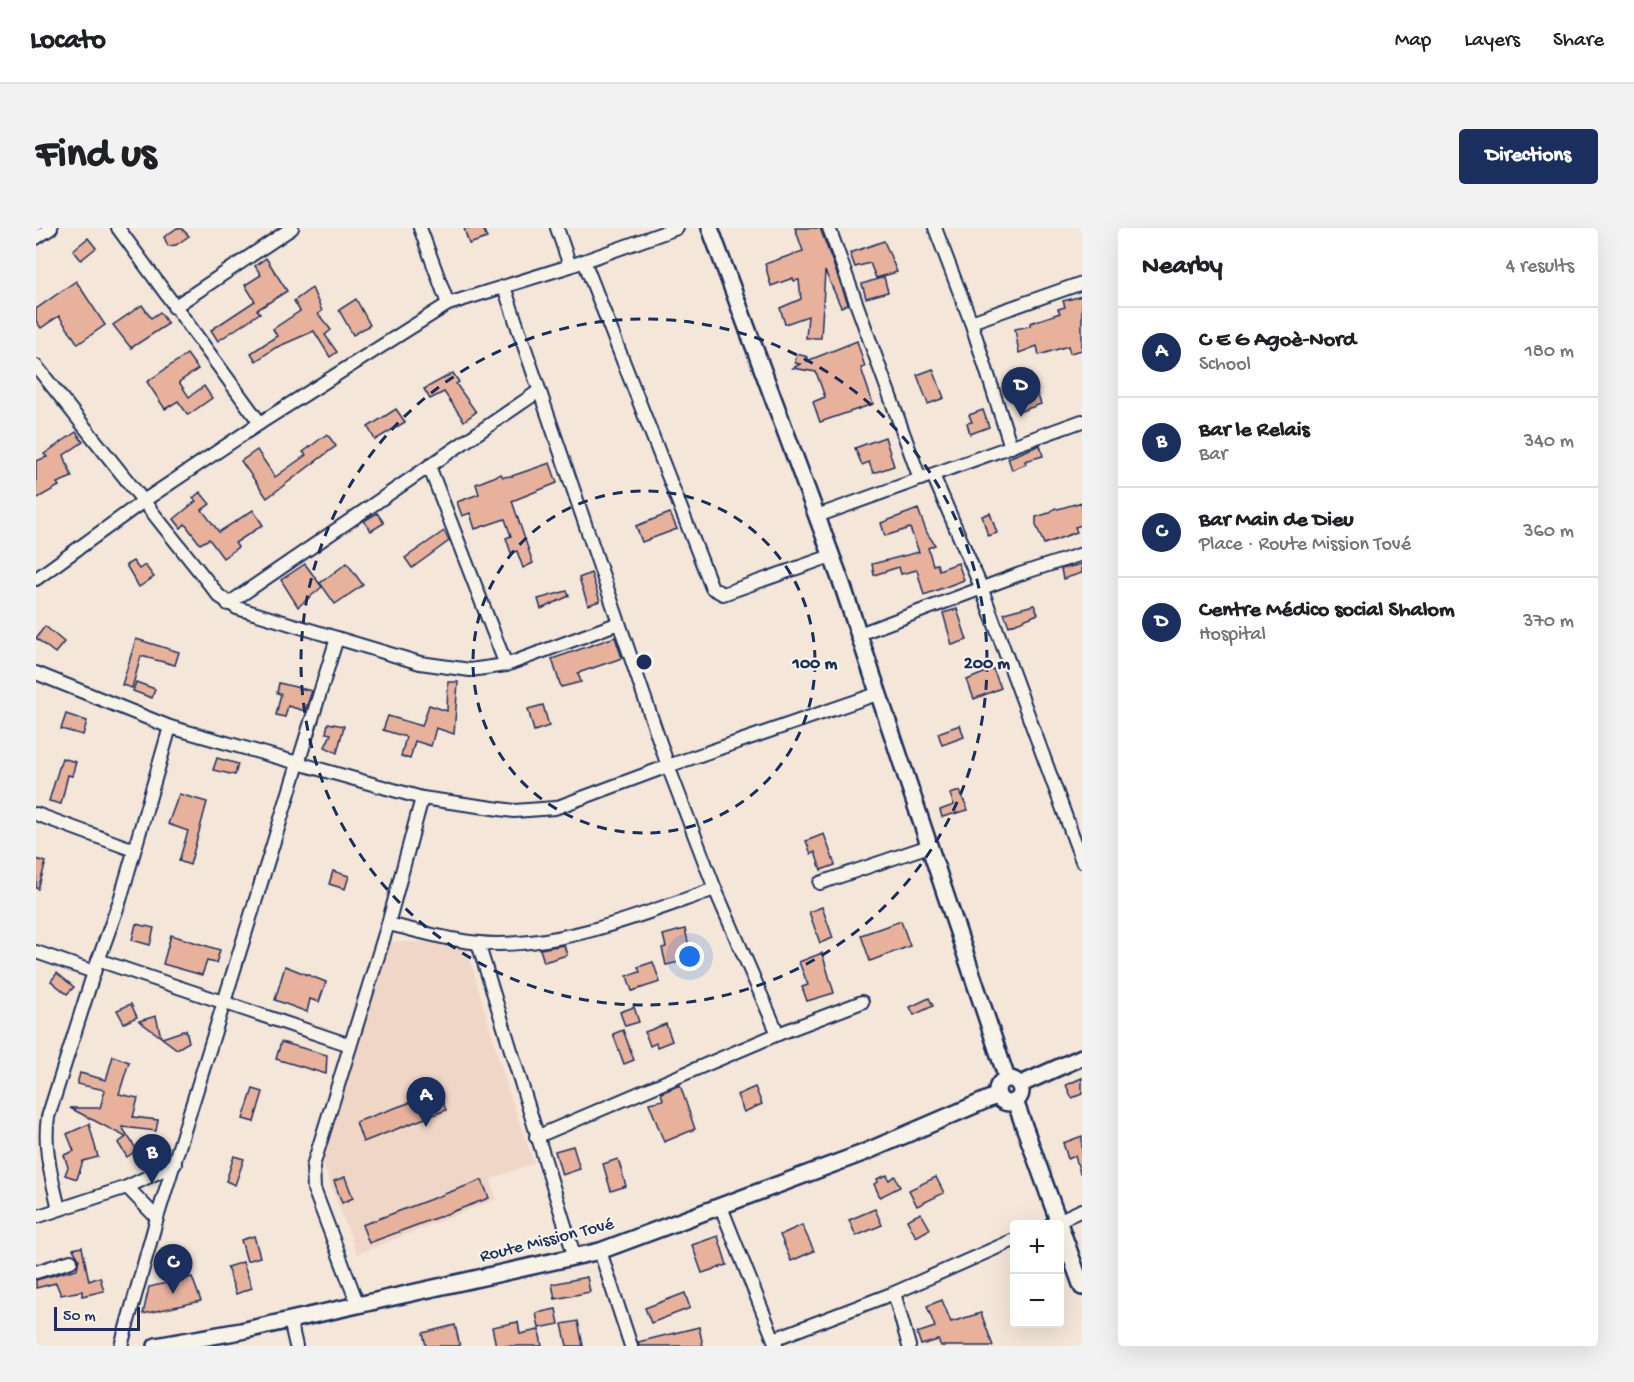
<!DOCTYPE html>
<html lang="en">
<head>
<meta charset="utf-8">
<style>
  :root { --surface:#fff; --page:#f2f2f2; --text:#202124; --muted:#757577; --line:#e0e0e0; --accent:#1b2f5e }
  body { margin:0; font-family:"Gochi Hand",sans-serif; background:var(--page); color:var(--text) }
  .controls { position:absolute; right:18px; bottom:18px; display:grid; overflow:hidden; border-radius:6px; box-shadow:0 6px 24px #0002 }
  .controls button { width:54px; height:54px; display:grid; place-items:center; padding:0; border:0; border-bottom:2px solid var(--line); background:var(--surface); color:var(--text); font:30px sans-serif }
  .scale { position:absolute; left:18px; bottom:15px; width:86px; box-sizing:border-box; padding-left:6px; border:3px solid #1b2f5e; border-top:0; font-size:16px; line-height:21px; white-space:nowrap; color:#1b2f5e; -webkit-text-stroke:4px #f7f3e8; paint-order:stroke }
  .you { position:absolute; left:654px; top:729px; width:21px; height:21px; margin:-15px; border:4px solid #fff; border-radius:50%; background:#1a73e8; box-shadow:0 0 0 9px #1a73e833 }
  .badge { display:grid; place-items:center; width:39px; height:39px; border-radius:50%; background:var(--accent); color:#fff; font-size:20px; font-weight:700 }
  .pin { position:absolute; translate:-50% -50px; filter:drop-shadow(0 2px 3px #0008) }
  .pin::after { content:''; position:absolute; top:32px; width:21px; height:18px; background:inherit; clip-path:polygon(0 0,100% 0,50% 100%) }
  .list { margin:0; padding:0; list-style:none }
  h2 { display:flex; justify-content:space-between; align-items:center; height:78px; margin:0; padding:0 24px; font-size:26px }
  h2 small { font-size:20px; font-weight:400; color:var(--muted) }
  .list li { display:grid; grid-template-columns:39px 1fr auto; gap:18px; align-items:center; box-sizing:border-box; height:90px; padding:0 24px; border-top:2px solid var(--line) }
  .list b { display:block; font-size:22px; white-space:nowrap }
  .list p { margin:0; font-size:20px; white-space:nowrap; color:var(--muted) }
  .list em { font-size:20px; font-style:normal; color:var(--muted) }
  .map { position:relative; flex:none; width:1046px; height:1118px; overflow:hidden; border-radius:6px }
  header { display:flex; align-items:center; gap:36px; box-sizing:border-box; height:84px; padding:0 30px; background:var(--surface); border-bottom:2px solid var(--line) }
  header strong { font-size:28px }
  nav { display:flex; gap:33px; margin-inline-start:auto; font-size:21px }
  .intro { display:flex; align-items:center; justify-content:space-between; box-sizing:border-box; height:144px; padding:0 36px }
  h1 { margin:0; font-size:42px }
  .button { padding:15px 27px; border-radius:6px; background:var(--accent); color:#fff; font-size:21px; font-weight:700 }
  main { display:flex; gap:36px; padding:0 36px }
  aside { flex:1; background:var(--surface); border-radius:6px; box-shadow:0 6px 24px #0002 }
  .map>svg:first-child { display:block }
  .built { fill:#f0d6c7 }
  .building { fill:#e7b19c; stroke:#1b2f5e; stroke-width:1.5 }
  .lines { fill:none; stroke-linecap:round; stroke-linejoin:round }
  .minor-casing { stroke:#1b2f5e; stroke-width:16 }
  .tertiary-casing { stroke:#1b2f5e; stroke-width:20 }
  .minor { stroke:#f7f3e8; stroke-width:12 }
  .tertiary { stroke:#f7f3e8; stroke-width:15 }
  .ring { fill:none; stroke:#1b2f5e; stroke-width:3; stroke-dasharray:10 8 }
  .labels { text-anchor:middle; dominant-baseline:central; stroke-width:4.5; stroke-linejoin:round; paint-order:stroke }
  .street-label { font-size:18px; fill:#1b2f5e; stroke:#f7f3e8 }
  .centre { fill:#1b2f5e; stroke:#f7f3e8; stroke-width:3 }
  .ring-label { font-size:18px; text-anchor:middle; font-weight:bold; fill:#1b2f5e; stroke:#f7f3e8; stroke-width:4.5; stroke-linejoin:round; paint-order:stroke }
</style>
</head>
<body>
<header>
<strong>Locato</strong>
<nav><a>Map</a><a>Layers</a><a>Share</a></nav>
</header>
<div class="intro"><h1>Find us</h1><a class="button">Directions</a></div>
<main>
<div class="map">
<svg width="1046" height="1118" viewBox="0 0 1046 1118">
  <rect width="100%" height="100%" fill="#f4e6d9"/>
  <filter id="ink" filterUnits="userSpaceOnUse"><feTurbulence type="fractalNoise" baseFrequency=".0167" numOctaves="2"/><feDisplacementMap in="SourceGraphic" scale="12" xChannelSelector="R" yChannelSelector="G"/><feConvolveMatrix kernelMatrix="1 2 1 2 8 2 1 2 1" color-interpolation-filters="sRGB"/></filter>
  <g filter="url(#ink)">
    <!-- built -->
    <polygon class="built" points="351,714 429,715 474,868 498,935 455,951 460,971 321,1026 285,931"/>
    <!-- building -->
    <g class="building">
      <polygon points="141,0 145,0 153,8 140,17 132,18 128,9"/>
      <polygon points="428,0 447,0 451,10 433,16"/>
      <polygon points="759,0 784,0 812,76 805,79 789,43 785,110 770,110 772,88 749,96 744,80 765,71 763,52 758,53 757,50 735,58 729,36 767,23"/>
      <polygon points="52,10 60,20 45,32 37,22"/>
      <polygon points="848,13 861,44 840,50 834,35 819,39 814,25"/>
      <polygon points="230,30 251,63 221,82 224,85 182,113 175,102 219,73 209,57 225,47 219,38"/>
      <polygon points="848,49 852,64 830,70 826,56"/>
      <polygon points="40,53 69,97 42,116 23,88 5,100 0,93 0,81"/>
      <polygon points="276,60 286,83 282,86 295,102 289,107 301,124 294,129 278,103 239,120 220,133 215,125 241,108 237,101 264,83 258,73"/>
      <polygon points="1046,68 1046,122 1034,125 1032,118 1003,127 1001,118 983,125 979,101 994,98 994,95 1024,85 1022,81 1029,79 1027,73"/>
      <polygon points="320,71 334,97 317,107 303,82"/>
      <polygon points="106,77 115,90 124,84 132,96 95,120 77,97"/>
      <polygon points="821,113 829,139 825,140 837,176 784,194 777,174 789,169 780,144 757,140 764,136 759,135 761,126 772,129 771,133"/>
      <polygon points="151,126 162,141 143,154 153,169 168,158 176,170 152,187 142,173 129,181 111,154"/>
      <polygon points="897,141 908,170 892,176 881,147"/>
      <polygon points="417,145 423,154 420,156 440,184 428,193 408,164 394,171 388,161"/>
      <polygon points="994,145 1005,176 982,184 972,152"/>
      <polygon points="360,181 369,194 339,212 332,199"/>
      <polygon points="947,182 953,199 934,206 931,195 936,194 933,187"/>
      <polygon points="40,204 47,214 28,227 36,249 21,255 23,258 0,271 0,233 11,229 8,226"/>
      <polygon points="291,206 300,218 231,270 205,233 221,222 239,249 270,227 267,224"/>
      <polygon points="849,209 858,238 837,245 833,234 826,237 819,220"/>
      <polygon points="1004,217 1007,228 989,233 990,236 976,242 972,230"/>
      <polygon points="514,235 521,255 476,273 497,335 487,340 481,323 475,325 470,310 475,308 469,291 439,301 434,285 426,288 421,274 443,266 440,256 465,246 467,249 476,248"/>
      <polygon points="164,264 174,276 166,282 183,304 217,282 227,297 199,315 202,319 187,330 173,311 164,316 149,296 145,300 138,291 160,273 157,270"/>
      <polygon points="1046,274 1046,297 1039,299 1041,304 1008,316 1000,297 1000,289 1013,285 1019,280 1022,281"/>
      <polygon points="882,281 891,305 899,317 892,320 897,337 901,336 903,342 922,335 928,352 888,367 881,342 865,346 863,339 838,347 836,336 883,324 874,300 849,308 845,295"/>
      <polygon points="341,285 348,295 335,303 328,293"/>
      <polygon points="634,285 641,301 606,314 600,298"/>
      <polygon points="954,285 961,305 952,308 946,288"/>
      <polygon points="408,303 413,313 376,340 369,330"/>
      <polygon points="97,333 103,341 109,337 118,349 103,359 90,337"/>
      <polygon points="311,335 327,357 299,376 284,355"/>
      <polygon points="269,336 286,359 262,379 245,352"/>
      <polygon points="1046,336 1046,345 1027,351 1025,341"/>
      <polygon points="555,345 564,373 552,377 543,350"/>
      <polygon points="531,363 533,368 505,381 502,371"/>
      <polygon points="998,377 1002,386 973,398 968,385"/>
      <polygon points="921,381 931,412 916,417 907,385"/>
      <polygon points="9,398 28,414 19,425 0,410"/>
      <polygon points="579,409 586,430 542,445 545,454 525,459 516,431"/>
      <polygon points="100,411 143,424 139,437 105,428 96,460 86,457"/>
      <polygon points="957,441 965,460 938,471 931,452"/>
      <polygon points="100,454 119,461 116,470 97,463"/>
      <polygon points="412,454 422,454 418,506 400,500 395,518 379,513 374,531 365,528 370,509 347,502 352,488 386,498 393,477 411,483"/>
      <polygon points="243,455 276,463 269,483 252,478 249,489 240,487 245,466 241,465"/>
      <polygon points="507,477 513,498 498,503 492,481"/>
      <polygon points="30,486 51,493 47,507 25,501"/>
      <polygon points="292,495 308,498 301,525 289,519 295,506 290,505"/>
      <polygon points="924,497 928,509 906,517 902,505"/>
      <polygon points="26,530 40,534 36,548 32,547 25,576 13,573"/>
      <polygon points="181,530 202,536 199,547 177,542"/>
      <polygon points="924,563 932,582 906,589 904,582 918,577 914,566"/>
      <polygon points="143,566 171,574 154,637 143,633 152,603 132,596"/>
      <polygon points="788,606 799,637 785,642 779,624 775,626 770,613"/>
      <polygon points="0,631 10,634 2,661 0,660"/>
      <polygon points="297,643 313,648 309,661 293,656"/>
      <polygon points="786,679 797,710 784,715 773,684"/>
      <polygon points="865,693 874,718 834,733 825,707"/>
      <polygon points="100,696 118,700 114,717 96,712"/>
      <polygon points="649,701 656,731 630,737 626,720 630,719 627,707"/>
      <polygon points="135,707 184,722 180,735 171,733 166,747 127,736"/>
      <polygon points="528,717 531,727 508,734 504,721"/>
      <polygon points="786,725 798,765 771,773 766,759 772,757 763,734"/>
      <polygon points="617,734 624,754 596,763 591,748 604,744 602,739"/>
      <polygon points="249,738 290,754 283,774 274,771 271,784 239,772"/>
      <polygon points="21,745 38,759 31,766 15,753"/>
      <polygon points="893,770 897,778 878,787 874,779"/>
      <polygon points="95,776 101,789 88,795 81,782"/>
      <polygon points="598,779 603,794 589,798 584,784"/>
      <polygon points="120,788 125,809 103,793"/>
      <polygon points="630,796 636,813 621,819 620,815 614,818 609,804"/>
      <polygon points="150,802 153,814 141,821 126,810"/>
      <polygon points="587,802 598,832 588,836 577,806"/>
      <polygon points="245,814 291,827 290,846 240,831"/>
      <polygon points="77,828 93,834 83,866 102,870 97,889 122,892 120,903 86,899 101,922 91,929 82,915 90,909 34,880 64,880 69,862 41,856 44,845 70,852"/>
      <polygon points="1046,850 1046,866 1036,870 1030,857"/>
      <polygon points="644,857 659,901 628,914 613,875 627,872 625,865"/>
      <polygon points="719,859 726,876 708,884 701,867"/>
      <polygon points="217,861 227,864 218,894 207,891"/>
      <polygon points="403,864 410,882 327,914 320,894"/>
      <polygon points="53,896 62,929 47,933 41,951 29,947 32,939 28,927 38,923 31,906"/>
      <polygon points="1046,908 1046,945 1044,945 1039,928 1032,931 1027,915"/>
      <polygon points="537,918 544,941 526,947 519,923"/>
      <polygon points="198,928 208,931 199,957 190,953"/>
      <polygon points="582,931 590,958 575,963 567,936"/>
      <polygon points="851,947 853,952 859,948 864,959 844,969 838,956 842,954 841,951"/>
      <polygon points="309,949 317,970 306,975 298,953"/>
      <polygon points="900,949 908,965 881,978 873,962"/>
      <polygon points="446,952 453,970 333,1015 326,997"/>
      <polygon points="839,981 846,997 820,1008 813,992"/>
      <polygon points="885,985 894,1001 880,1009 871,992"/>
      <polygon points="766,997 778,1023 755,1033 744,1007"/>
      <polygon points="218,1008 224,1029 211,1033 205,1012"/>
      <polygon points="682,1008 691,1037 666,1045 656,1017"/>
      <polygon points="46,1019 53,1053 64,1049 68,1063 46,1068 46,1063 25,1067 20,1055 0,1060 0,1052 41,1041 43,1031 37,1021"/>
      <polygon points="207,1034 216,1060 200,1066 191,1039"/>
      <polygon points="156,1049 165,1073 107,1086 113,1059"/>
      <polygon points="551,1049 554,1064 519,1071 516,1056"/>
      <polygon points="649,1065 654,1080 615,1095 609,1080"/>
      <polygon points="906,1072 915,1094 945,1085 957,1118 905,1118 902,1112 885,1117 881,1105 899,1099 891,1078"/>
      <polygon points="520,1081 523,1096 503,1100 500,1085"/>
      <polygon points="542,1093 547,1118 531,1118 526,1096"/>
      <polygon points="482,1094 484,1106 503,1102 506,1118 460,1118 456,1099"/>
      <polygon points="419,1097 424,1118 390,1118 387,1105"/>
      <polygon points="663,1099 667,1118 603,1118 602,1114"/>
    </g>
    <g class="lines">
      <defs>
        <g id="minor">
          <polyline points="82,0 224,195"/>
          <polyline points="384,0 412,76"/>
          <polyline points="521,0 534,38"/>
          <polyline points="793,0 884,251"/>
          <polyline points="899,0 935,94 975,219"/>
          <polyline points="0,10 15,0"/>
          <polyline points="548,33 676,360 687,366 795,328"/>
          <polyline points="468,59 632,538 679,661 742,806"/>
          <polyline points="138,79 256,0"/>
          <polyline points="935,94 1046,55"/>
          <polyline points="0,138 183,368 201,380 384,435 434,442 470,437 583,395"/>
          <polyline points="393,238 470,437"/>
          <polyline points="897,247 945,359 1046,633"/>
          <polyline points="781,288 1046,193"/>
          <polyline points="0,351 109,272 224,195 412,76 534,38 641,0"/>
          <polyline points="192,376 503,163"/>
          <polyline points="823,406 984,346 1046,326"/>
          <polyline points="0,445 134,499 386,570 478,583 519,580 632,538 841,466"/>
          <polyline points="0,586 98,622"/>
          <polyline points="784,655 893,618"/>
          <path d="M352 696C387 704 425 716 461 716 536 716 609 685 679 661"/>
          <polyline points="442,715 539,1030"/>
          <polyline points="0,724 58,744"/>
          <polyline points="62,732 314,817"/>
          <polyline points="500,909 742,806 826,774"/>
          <polyline points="91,959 121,990"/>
          <polyline points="685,979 740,1117"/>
          <path d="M23 981C16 951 7 920 12 889L58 744 84 672 134 499"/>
          <polyline points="0,989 91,959 139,936"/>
          <polyline points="1015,996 1046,982"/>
          <polyline points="564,1023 595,1118"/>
          <polyline points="0,1044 35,1033"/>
          <polyline points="858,1065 873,1118"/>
          <polyline points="322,1077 278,961 277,938 352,696 386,570"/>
          <polyline points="254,1092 260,1118"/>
          <polyline points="738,1111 858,1065 978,1012"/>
          <polyline points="85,1118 121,990 301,410"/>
        </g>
        <g id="tertiary">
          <polyline points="674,0 806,356 971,851"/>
          <circle cx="973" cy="863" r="12"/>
          <polyline points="983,857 1046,829"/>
          <polyline points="979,873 1046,1059"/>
          <polyline points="120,1118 205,1103 564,1023 827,925 962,867"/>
        </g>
      </defs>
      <!-- minor casing -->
      <use href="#minor" class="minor-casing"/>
      <!-- tertiary casing -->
      <use href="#tertiary" class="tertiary-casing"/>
      <!-- minor -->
      <use href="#minor" class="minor"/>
      <!-- tertiary -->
      <use href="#tertiary" class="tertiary"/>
    </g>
  </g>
  <!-- distance rings -->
  <g class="ring">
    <circle cx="608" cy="434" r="171"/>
    <circle cx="608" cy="434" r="343"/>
  </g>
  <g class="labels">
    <!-- street labels -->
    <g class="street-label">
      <text transform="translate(511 1013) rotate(-14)">Route Mission Tové</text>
    </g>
  </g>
  <circle cx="608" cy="434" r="9" class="centre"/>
  <g class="ring-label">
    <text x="779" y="440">100 m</text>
    <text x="951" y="440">200 m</text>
  </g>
</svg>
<div class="controls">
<button>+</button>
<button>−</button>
</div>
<div class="scale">50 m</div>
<div class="you"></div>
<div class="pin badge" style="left:390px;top:899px">A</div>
<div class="pin badge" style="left:116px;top:956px">B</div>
<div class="pin badge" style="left:137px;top:1066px">C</div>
<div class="pin badge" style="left:985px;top:189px">D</div>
</div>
<aside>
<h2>Nearby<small>4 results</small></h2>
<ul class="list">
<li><span class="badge">A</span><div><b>C E G Agoè-Nord</b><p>School</p></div><em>180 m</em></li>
<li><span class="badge">B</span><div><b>Bar le Relais</b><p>Bar</p></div><em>340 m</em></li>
<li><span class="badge">C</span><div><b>Bar Main de Dieu</b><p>Place · Route Mission Tové</p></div><em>360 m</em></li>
<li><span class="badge">D</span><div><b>Centre Médico social Shalom</b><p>Hospital</p></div><em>370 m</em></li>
</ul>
</aside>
</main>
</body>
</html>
